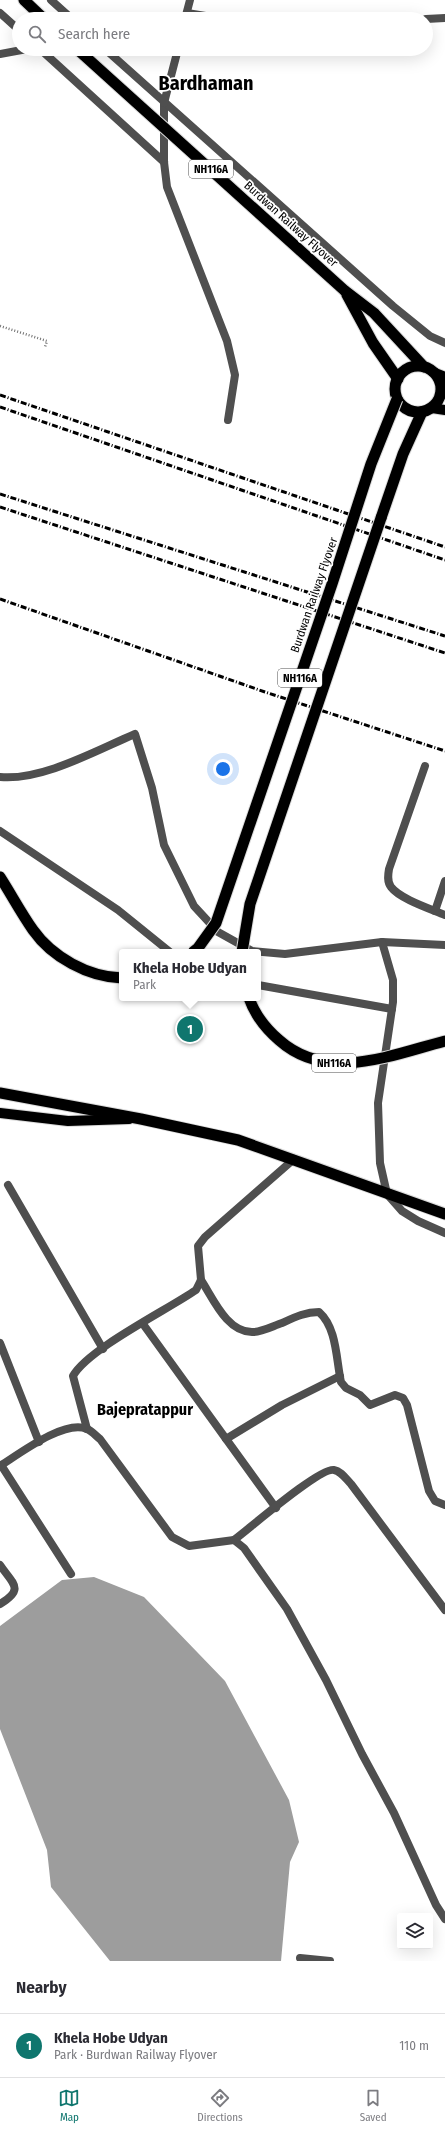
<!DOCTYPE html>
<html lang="en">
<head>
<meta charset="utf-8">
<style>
  :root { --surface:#fff; --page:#f7f7f7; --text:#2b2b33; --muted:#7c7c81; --line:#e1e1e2; --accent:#0f766e }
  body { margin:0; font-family:"Fira Sans Condensed",sans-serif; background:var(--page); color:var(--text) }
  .controls { position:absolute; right:12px; bottom:12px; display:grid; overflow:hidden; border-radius:4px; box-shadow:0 4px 16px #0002 }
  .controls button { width:36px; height:36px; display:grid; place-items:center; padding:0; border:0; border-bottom:1px solid var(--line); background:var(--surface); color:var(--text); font:20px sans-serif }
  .you { position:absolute; left:223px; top:769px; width:14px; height:14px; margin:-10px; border:3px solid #fff; border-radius:50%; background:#1a73e8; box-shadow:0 0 0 6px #1a73e833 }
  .badge { display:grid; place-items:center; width:26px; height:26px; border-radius:50%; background:var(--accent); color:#fff; font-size:13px; font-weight:700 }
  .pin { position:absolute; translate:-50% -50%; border:2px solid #fff; box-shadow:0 1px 4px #0006 }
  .popup { position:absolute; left:119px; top:949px; width:142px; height:52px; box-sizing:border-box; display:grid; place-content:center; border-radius:4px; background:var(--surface); filter:drop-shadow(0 1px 3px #0005); font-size:13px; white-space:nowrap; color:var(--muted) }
  .popup b { font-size:15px; color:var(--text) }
  .popup::after { content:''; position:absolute; left:50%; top:100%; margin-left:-8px; border:8px solid transparent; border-top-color:var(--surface) }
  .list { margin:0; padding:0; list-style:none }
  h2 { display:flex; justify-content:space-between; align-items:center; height:52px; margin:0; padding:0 16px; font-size:17px }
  h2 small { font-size:13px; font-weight:400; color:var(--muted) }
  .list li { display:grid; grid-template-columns:26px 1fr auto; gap:12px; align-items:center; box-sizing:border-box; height:64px; padding:0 16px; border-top:1px solid var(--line) }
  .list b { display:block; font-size:15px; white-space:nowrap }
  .list p { margin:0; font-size:13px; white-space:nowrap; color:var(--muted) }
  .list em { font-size:13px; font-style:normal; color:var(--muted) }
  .icon { flex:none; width:22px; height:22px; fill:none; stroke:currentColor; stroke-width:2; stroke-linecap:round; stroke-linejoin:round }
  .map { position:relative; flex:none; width:445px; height:1961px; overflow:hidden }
  .search { position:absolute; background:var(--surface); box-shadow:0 4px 16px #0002; left:12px; right:12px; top:12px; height:44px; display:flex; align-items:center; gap:10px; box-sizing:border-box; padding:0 14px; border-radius:22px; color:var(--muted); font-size:15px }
  .sheet { height:116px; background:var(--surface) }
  nav { display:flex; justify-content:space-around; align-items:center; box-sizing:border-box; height:56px; border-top:1px solid var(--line); background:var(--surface); font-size:11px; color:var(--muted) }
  nav a { display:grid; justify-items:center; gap:2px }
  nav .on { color:var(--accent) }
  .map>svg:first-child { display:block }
  .water { fill:#9d9d9d }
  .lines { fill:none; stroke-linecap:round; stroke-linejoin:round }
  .primary-casing { stroke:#dbdbdb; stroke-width:12 }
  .trunk-casing { stroke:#dbdbdb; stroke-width:13 }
  .path { stroke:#717171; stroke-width:2.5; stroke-dasharray:1 2; stroke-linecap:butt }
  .service { stroke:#4f4f4f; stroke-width:8 }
  .minor { stroke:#4f4f4f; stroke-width:8 }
  .tertiary { stroke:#4f4f4f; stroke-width:8 }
  .primary { stroke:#000; stroke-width:10 }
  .trunk { stroke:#000; stroke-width:11 }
  .rail { stroke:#000; stroke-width:3; stroke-dasharray:6 2 1 2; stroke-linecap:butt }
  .trunk-bridge-casing { stroke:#dbdbdb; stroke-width:13; stroke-linecap:butt }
  .trunk-bridge { stroke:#000; stroke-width:11 }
  .labels { text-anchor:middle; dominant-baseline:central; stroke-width:3.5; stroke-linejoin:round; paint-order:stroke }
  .shield { fill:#fff; stroke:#4c4c4c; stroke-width:1 }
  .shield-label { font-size:11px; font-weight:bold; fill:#000 }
  .street-label { font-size:12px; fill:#000; stroke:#fff }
  .district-label { font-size:16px; font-weight:bold; fill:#000; stroke:#fff }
  .town-label { font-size:20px; font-weight:bold; fill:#000; stroke:#fff }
</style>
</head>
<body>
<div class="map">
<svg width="445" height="1961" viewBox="0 0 445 1961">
  <rect width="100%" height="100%" fill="#fff"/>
  <!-- water -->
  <polygon class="water" points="94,1577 144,1597 225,1681 289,1800 299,1842 290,1862 281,1961 110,1961 51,1887 47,1850 0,1729 0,1626 62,1580"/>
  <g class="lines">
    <defs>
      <g id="primary">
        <polyline points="433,372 445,377"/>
        <polyline points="432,408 445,410"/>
        <polyline points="0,1113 68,1121 129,1119"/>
      </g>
      <g id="trunk">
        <polyline points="24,0 44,19"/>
        <polyline points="344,290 374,313 424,367"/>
        <polyline points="347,295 373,343 398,379"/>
        <circle cx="418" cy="389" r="23"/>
        <polyline points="381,518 403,454 422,412"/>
        <path d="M0 877C11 894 21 913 33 930 52 957 88 977 122 978"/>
        <polyline points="0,1093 141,1119 238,1140 445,1214"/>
      </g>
    </defs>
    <!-- primary casing -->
    <use href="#primary" class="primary-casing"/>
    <!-- trunk casing -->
    <use href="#trunk" class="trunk-casing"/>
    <!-- path -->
    <polyline class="path" points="0,326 47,341 45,347"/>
    <!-- service -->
    <g class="service">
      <polyline points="164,103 164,162 167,187 227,341 235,375 228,420"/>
      <path d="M425 766 389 869C388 875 387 882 391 887 400 899 431 909 445 915"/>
      <polyline points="0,831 118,910 170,952"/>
      <polyline points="435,911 445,881"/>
      <polyline points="258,985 392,1009"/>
    </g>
    <!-- minor -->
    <g class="minor">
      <polyline points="187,13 224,19"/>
      <polyline points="426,19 445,18"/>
      <polyline points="0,54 27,49"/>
      <polyline points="8,1185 103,1349"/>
      <path d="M201 1280C213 1298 227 1333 253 1332 262 1332 273 1326 282 1323 295 1317 305 1312 319 1312 337 1328 336 1359 341 1382L346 1388 360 1395 370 1405 395 1395 403 1398 407 1405 429 1491 435 1501 445 1505"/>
      <polyline points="143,1324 276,1508"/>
      <polyline points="0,1343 39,1442"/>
      <path d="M87 1429 73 1376C88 1349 167 1310 196 1290L201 1280 198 1246 205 1237 294 1159"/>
      <polyline points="226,1439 282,1405 340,1376"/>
      <polyline points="1,1465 71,1574"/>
      <path d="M0 1466C19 1454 65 1419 87 1429 92 1431 96 1436 100 1439L172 1537 189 1546 234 1540 244 1548 287 1609 326 1680 362 1754 394 1813 436 1905 445 1919"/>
      <path d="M234 1540C249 1529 320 1467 334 1470 341 1471 346 1479 351 1484L445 1610"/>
      <path d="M0 1565C13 1584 25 1589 0 1604"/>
      <polyline points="300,1958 330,1961"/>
    </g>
    <!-- tertiary -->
    <g class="tertiary">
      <polyline points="51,0 72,19"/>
      <polyline points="0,13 19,30"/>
      <polyline points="185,19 190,0"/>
      <polyline points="40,49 164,162"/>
      <polyline points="105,49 393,306 430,336 445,343"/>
      <polyline points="164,103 178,49"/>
      <path d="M0 777C42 781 97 750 135 734L152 788 164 845 194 906 218 932 252 951 285 954 382 942 445 945"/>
      <polyline points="382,942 393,980 393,1002 378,1103 380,1163 387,1194 402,1211 418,1221 445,1233"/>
    </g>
    <!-- primary -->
    <use href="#primary" class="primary"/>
    <!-- trunk -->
    <use href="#trunk" class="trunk"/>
    <!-- rail -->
    <g class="rail">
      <polyline points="0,395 445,547"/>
      <polyline points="0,407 445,560"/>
      <polyline points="0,494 445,636"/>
      <polyline points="0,507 445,653"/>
      <polyline points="0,599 265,692 445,751"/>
    </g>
    <defs>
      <g id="trunk-bridge">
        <polyline points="77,49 344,290"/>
        <polyline points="193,952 198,948 216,923 332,584 371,464 397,399"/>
        <polyline points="242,952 250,904 381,518"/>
        <path d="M249 998C255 1015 265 1028 279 1040 327 1083 391 1055 445 1041"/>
      </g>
    </defs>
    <!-- trunk-bridge casing -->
    <use href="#trunk-bridge" class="trunk-bridge-casing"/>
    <!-- trunk-bridge -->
    <use href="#trunk-bridge" class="trunk-bridge"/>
  </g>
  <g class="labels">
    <!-- shield labels -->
    <g class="shield">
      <rect x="189" y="160" width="44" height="18" rx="3"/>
      <rect x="278" y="669" width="44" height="18" rx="3"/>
      <rect x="312" y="1054" width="44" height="18" rx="3"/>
    </g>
    <g class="shield-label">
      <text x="211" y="169">NH116A</text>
      <text x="300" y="678">NH116A</text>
      <text x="334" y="1063">NH116A</text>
    </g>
    <!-- street labels -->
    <g class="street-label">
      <text transform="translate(291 224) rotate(42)">Burdwan Railway Flyover</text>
      <text transform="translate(314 595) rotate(-71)">Burdwan Railway Flyover</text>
    </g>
    <!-- district labels -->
    <g class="district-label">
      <text x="145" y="1409">Bajepratappur</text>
    </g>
    <!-- town labels -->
    <g class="town-label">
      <text x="206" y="83">Bardhaman</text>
    </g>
  </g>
</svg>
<div class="controls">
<button><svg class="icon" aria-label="layers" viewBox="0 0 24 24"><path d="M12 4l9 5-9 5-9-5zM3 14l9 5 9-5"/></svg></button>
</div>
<div class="you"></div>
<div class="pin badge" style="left:190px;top:1029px">1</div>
<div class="popup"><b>Khela Hobe Udyan</b>Park</div>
<div class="search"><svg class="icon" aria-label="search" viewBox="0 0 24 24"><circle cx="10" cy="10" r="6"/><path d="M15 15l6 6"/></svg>Search here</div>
</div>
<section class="sheet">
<h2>Nearby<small></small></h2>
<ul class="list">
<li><span class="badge">1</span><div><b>Khela Hobe Udyan</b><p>Park · Burdwan Railway Flyover</p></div><em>110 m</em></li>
</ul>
</section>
<nav>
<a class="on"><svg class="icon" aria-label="map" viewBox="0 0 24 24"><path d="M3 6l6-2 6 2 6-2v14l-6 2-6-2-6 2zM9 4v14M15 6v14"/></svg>Map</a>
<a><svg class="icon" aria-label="directions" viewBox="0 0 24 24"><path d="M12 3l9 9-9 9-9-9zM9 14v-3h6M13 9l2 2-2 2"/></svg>Directions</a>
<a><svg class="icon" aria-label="saved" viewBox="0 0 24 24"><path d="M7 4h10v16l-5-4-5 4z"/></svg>Saved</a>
</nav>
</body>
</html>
